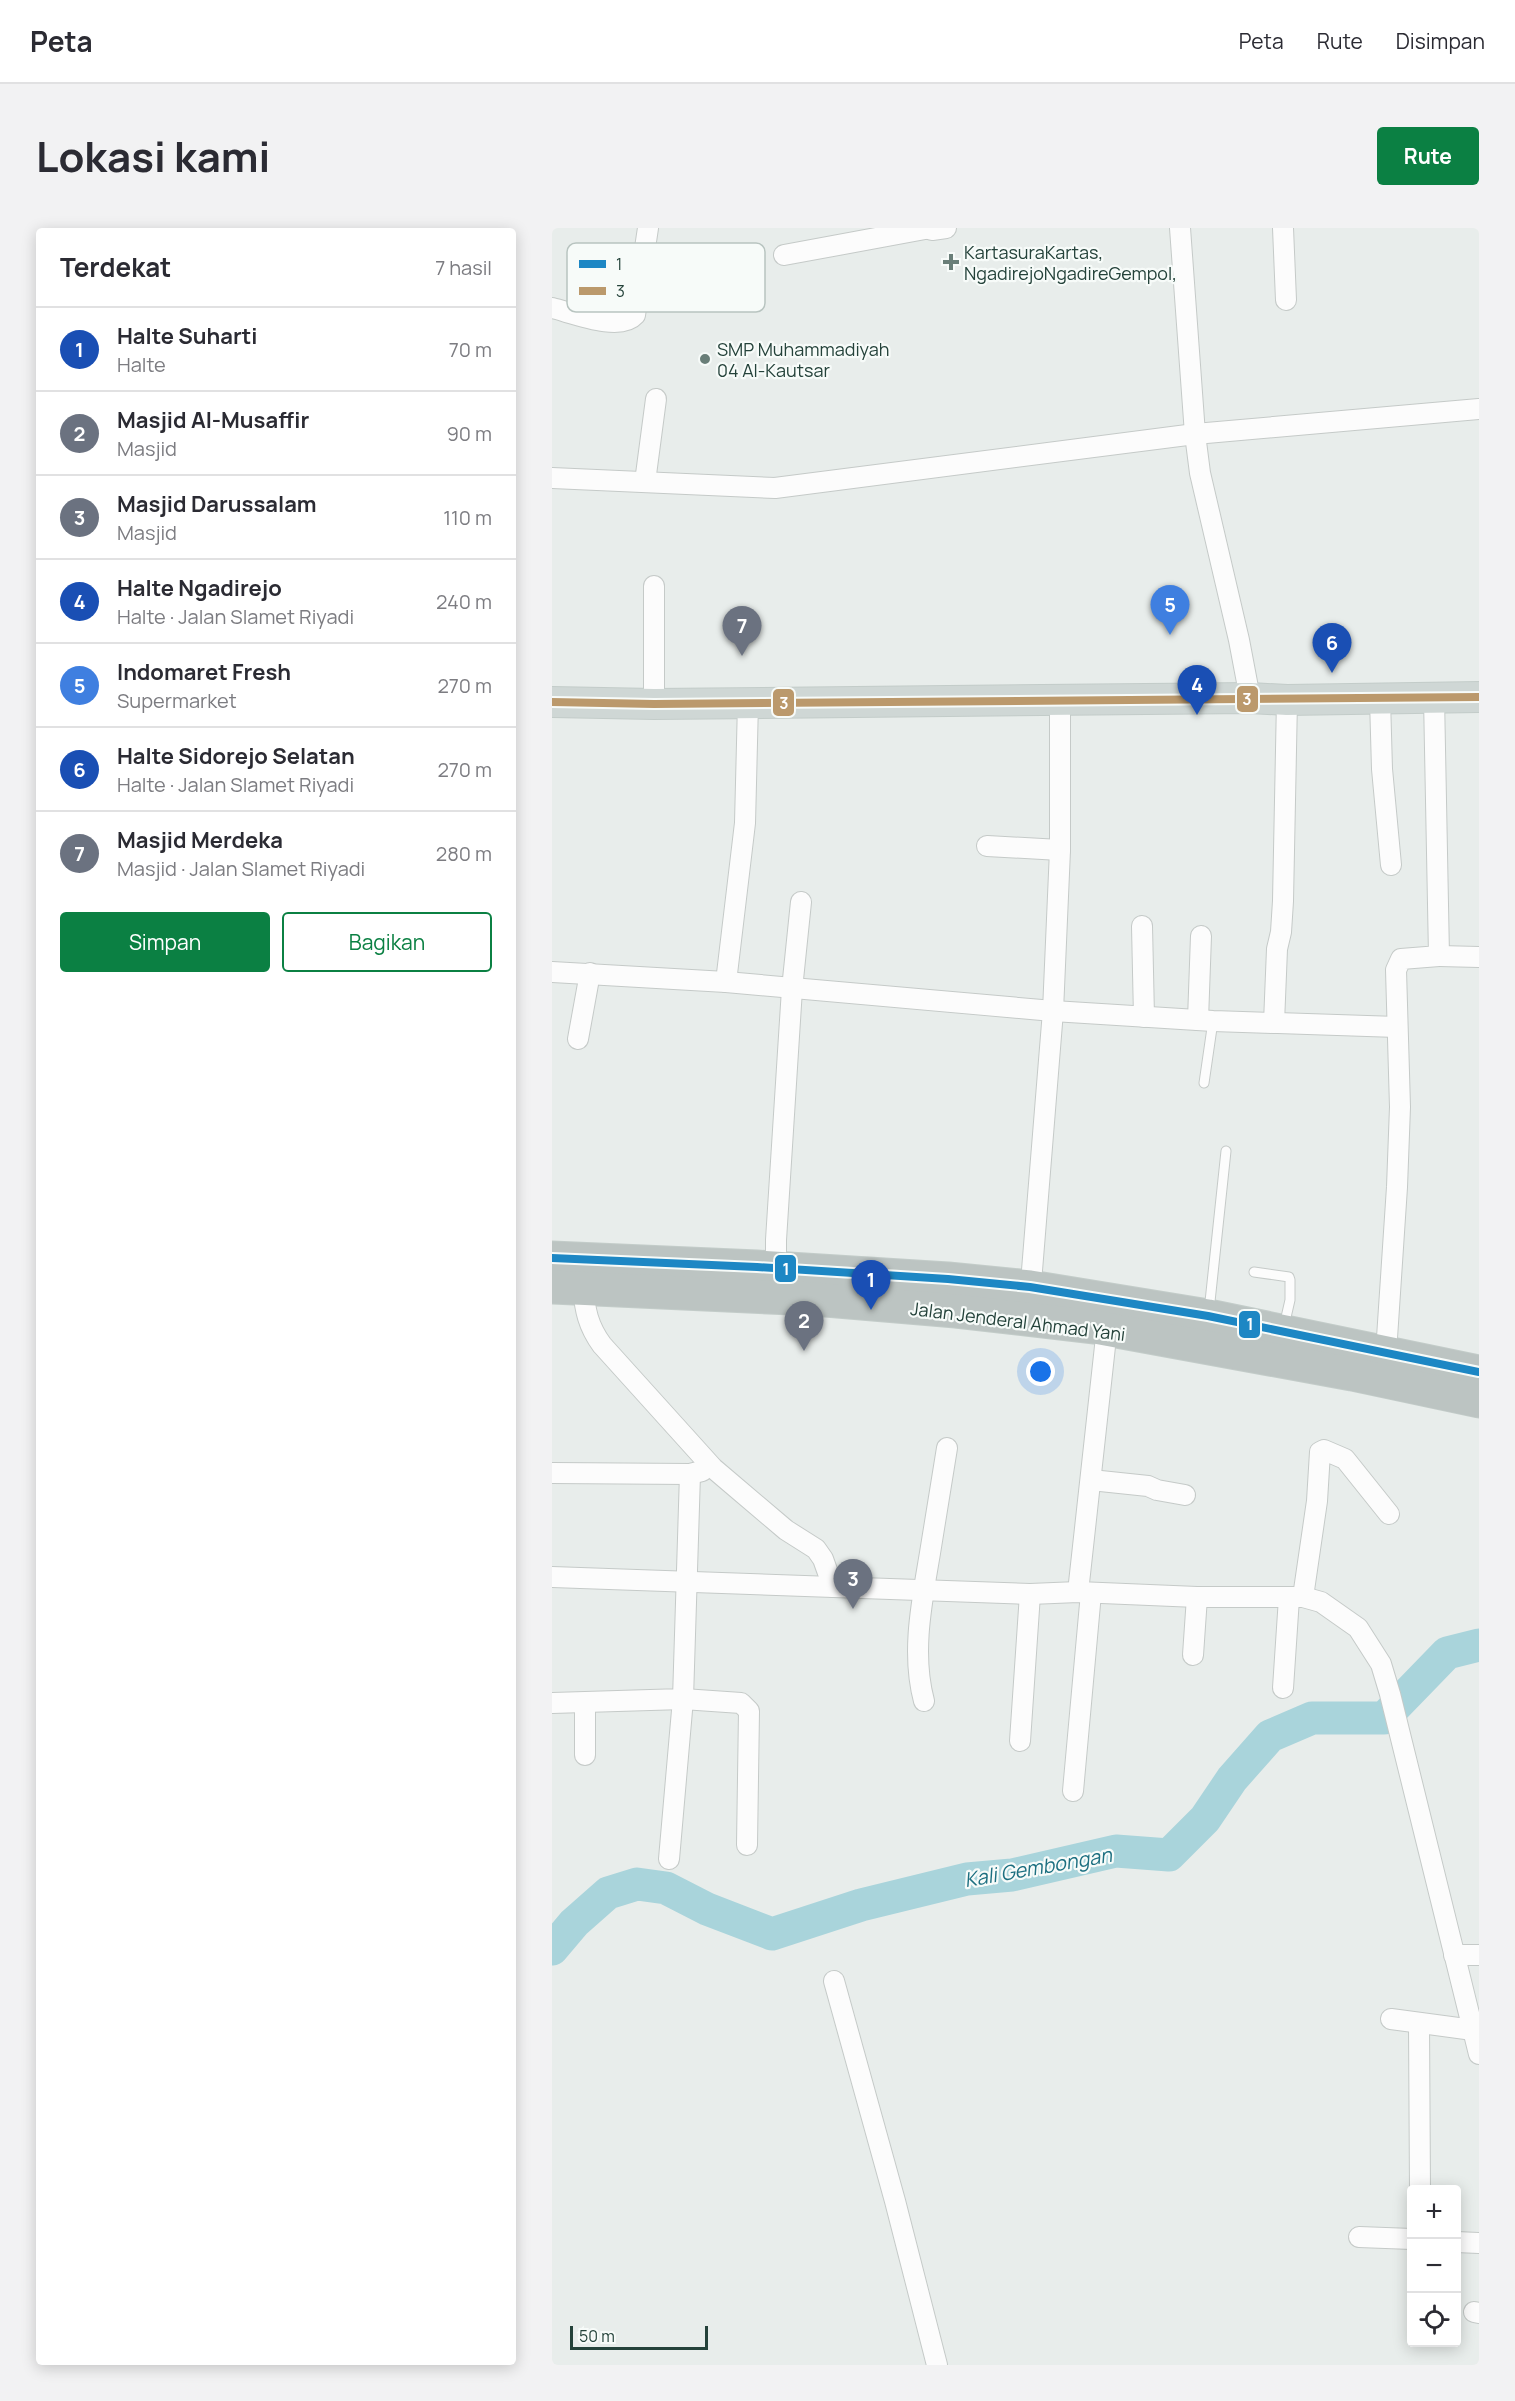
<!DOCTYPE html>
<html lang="id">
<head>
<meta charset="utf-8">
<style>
  :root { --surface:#fff; --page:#f2f2f3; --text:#2b2b33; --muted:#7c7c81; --line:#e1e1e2; --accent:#0b8043 }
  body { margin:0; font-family:Manrope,sans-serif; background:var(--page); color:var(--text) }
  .controls { position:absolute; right:18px; bottom:18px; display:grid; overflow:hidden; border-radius:6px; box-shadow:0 3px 15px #0003 }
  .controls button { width:54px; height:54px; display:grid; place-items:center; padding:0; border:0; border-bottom:2px solid var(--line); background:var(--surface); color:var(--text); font:30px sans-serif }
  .scale { position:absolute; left:18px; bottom:15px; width:138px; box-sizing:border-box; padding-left:6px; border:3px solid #24423a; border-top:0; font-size:16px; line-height:21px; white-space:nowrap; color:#24423a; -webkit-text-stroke:4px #f7fbf9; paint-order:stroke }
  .you { position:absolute; left:489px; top:1144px; width:21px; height:21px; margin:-15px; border:4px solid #fff; border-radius:50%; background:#1a73e8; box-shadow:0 0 0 9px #1a73e833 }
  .badge { display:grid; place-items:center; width:39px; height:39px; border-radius:50%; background:var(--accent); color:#fff; font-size:20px; font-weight:700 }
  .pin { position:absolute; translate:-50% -50px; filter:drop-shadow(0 2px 3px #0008) }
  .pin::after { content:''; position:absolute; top:32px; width:21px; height:18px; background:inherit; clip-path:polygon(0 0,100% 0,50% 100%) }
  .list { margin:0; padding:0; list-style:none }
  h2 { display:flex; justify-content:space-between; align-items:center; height:78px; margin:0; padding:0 24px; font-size:26px }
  h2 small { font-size:20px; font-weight:400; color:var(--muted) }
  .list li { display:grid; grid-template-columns:39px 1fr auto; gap:18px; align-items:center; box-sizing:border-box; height:84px; padding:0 24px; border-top:2px solid var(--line) }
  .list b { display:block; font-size:22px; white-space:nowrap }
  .list p { margin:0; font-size:20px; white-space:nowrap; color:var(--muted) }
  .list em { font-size:20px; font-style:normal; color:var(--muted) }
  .actions { display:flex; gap:12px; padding:18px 24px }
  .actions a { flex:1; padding:14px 0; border:2px solid var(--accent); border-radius:6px; text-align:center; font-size:21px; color:var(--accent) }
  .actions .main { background:var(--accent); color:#fff }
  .icon { flex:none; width:33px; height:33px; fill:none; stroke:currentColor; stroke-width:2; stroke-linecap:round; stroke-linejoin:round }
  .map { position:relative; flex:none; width:927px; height:2137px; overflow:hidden; border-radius:6px }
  header { display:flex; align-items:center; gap:36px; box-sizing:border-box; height:84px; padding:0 30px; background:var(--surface); border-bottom:2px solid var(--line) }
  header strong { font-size:28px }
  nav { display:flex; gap:33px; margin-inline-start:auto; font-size:21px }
  .intro { display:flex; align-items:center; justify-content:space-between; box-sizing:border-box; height:144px; padding:0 36px }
  h1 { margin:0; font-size:42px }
  .button { padding:15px 27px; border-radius:6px; background:var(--accent); color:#fff; font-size:21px; font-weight:700 }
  main { display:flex; gap:36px; padding:0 36px }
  aside { flex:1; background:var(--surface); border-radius:6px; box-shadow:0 3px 15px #0003 }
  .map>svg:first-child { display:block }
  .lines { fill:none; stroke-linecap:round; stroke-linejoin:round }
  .river { stroke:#a9d4db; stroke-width:33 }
  .lane-casing { stroke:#c5cac8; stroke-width:11 }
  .street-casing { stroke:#c5cac8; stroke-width:22 }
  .primary-casing { stroke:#c3ccc9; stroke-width:32 }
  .highway-casing { stroke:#c3ccc9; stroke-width:35 }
  .lane { stroke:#fcfcfc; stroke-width:9 }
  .street { stroke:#fcfcfc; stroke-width:20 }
  .primary { stroke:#cfd7d5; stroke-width:30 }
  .highway { stroke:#bcc4c2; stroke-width:33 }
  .bus-1-casing { stroke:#f7fbf9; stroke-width:12 }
  .bus-2-casing { stroke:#f7fbf9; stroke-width:12 }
  .bus-1 { stroke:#1d87c4; stroke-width:8 }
  .bus-2 { stroke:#bb996c; stroke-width:8 }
  .poi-dot { fill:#697e78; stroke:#f7fbf9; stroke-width:2 }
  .labels { text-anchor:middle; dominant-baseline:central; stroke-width:4.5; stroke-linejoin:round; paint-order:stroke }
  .poi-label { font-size:18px; fill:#24423a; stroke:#f7fbf9; text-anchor:start }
  .street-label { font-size:18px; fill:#24423a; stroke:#f7fbf9 }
  .water-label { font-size:20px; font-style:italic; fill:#1c6f80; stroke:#f7fbf9 }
  .key { fill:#f7fbf9; stroke:#b8c4c0; stroke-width:1.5 }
  .key-label { font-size:16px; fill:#24423a }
  .line-badge { stroke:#f7fbf9; stroke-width:2 }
  .badge-label { font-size:16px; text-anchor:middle; font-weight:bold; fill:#fff }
</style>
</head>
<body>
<header>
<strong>Peta</strong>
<nav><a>Peta</a><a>Rute</a><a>Disimpan</a></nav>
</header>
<div class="intro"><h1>Lokasi kami</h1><a class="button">Rute</a></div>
<main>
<aside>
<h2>Terdekat<small>7 hasil</small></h2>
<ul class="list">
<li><span class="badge" style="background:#1a4fb4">1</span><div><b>Halte Suharti</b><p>Halte</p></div><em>70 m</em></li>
<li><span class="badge" style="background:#6b7280">2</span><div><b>Masjid Al-Musaffir</b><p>Masjid</p></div><em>90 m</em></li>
<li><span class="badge" style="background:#6b7280">3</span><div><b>Masjid Darussalam</b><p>Masjid</p></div><em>110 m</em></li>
<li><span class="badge" style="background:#1a4fb4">4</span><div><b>Halte Ngadirejo</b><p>Halte · Jalan Slamet Riyadi</p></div><em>240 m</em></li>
<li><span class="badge" style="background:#3f7fe0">5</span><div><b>Indomaret Fresh</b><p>Supermarket</p></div><em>270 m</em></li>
<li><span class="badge" style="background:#1a4fb4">6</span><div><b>Halte Sidorejo Selatan</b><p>Halte · Jalan Slamet Riyadi</p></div><em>270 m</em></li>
<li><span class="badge" style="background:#6b7280">7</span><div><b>Masjid Merdeka</b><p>Masjid · Jalan Slamet Riyadi</p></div><em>280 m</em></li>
</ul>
<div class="actions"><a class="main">Simpan</a><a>Bagikan</a></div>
</aside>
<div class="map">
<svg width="927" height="2137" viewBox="0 0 927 2137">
  <rect width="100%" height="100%" fill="#e8edeb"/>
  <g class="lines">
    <!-- river -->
    <polyline class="river" points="0,1721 22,1695 56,1665 85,1656 114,1660 155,1681 220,1706 309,1677 415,1651 460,1647 564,1623 617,1627 653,1591 680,1551 718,1508 760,1490 832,1490 895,1425 927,1417"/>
    <defs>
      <g id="lane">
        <polyline points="652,855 661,793"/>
        <polyline points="702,1044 737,1049 738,1052 738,1072 732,1098"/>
        <polyline points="657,1083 674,923"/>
      </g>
      <g id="street">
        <polyline points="373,0 380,2 394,0"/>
        <polyline points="628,0 643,206 648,245 687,412 698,470"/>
        <polyline points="731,0 734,72"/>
        <polyline points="232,27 373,1"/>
        <path d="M0 80C21 85 68 104 83 87L96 0"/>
        <polyline points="0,250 223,260 643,206 927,181"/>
        <polyline points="93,254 104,171"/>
        <polyline points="828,471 830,541 839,637"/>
        <polyline points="102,476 102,358"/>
        <polyline points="435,618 508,622"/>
        <polyline points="590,698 592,789"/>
        <polyline points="887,728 927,729"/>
        <polyline points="0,744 174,754 501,783 661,793 845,799"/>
        <polyline points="174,754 193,595 196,475"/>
        <polyline points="646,792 649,708"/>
        <polyline points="722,795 725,721 729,704 731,673 735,472"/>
        <polyline points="26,811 38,745"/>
        <polyline points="224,1040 224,1012 240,761 249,674"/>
        <path d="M31 1060C33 1082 36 1098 50 1117L161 1240 234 1302 264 1321 271 1331 281 1359"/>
        <polyline points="478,1067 501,783 508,622 508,471"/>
        <polyline points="834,1125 845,959 848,879 844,742 849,731 887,728 882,469"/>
        <polyline points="0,1245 138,1246 150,1243"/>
        <polyline points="539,1252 596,1258 605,1262 633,1267"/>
        <polyline points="0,1349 478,1366 526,1364 645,1369 751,1369 769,1374 806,1400 829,1436 838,1466 927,1826"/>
        <polyline points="526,1364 556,1091"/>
        <polyline points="751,1369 765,1273 768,1224 772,1222 793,1231 837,1286"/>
        <polyline points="641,1427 645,1369"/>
        <polyline points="731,1460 737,1370"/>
        <path d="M372 1473C359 1425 370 1373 378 1325 384 1290 389 1255 395 1220"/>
        <polyline points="0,1475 131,1471 138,1246"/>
        <polyline points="33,1475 33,1527"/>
        <polyline points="468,1513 478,1366"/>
        <polyline points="521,1563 539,1365"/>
        <polyline points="117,1631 131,1471 189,1475 197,1483 195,1617"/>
        <polyline points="902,1727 927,1727"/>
        <polyline points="282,1753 343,1973 385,2137"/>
        <polyline points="839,1791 921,1802"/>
        <polyline points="867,1795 868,1962"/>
        <polyline points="807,2009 860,2011"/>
        <polyline points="904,2014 927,2015"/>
        <polyline points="922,2084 927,2085"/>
      </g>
      <polyline id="primary" points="0,474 102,476 698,470 735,472 927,469"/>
      <g id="highway">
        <polyline points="0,1030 205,1039 396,1051 478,1059 656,1088 927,1144"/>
        <polyline points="0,1059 262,1071 404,1083 543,1099 800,1146 927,1173"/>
      </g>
    </defs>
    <!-- lane casing -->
    <use href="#lane" class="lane-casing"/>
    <!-- street casing -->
    <use href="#street" class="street-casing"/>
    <!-- primary casing -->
    <use href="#primary" class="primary-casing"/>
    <!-- highway casing -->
    <use href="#highway" class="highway-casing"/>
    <!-- lane -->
    <use href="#lane" class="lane"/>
    <!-- street -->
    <use href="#street" class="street"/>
    <!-- primary -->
    <use href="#primary" class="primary"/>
    <!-- highway -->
    <use href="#highway" class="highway"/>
    <defs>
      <polyline id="bus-1" points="0,1030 205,1039 396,1051 478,1059 656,1088 927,1144"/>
      <polyline id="bus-2" points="0,474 102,476 927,469"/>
    </defs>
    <!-- bus-1 casing -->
    <use href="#bus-1" class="bus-1-casing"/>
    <!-- bus-2 casing -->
    <use href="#bus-2" class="bus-2-casing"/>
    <!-- bus-1 -->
    <use href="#bus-1" class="bus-1"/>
    <!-- bus-2 -->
    <use href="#bus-2" class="bus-2"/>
  </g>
  <!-- markers -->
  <g class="poi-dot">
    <path d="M396 25h6v6h6v6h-6v6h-6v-6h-6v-6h6z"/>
    <circle cx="153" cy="131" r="6"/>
  </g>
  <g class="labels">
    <!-- poi labels -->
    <g class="poi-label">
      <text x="412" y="24">KartasuraKartas,<tspan x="412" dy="21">NgadirejoNgadireGempol,</tspan></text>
      <text x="165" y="121">SMP Muhammadiyah<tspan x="165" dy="21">04 Al-Kautsar</tspan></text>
    </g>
    <!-- street labels -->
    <g class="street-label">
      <text transform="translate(466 1093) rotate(7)">Jalan Jenderal Ahmad Yani</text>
    </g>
    <!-- water labels -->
    <g class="water-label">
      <text transform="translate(486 1639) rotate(-10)">Kali Gembongan</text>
    </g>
  </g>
  <!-- legend -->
  <rect x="15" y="15" width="198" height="69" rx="9" class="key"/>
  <rect x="27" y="32" width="27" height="8" fill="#1d87c4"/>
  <rect x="27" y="59" width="27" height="8" fill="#bb996c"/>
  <g class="key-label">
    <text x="64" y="42">1</text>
    <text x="64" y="69">3</text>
  </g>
  <g class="line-badge">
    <rect x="684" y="457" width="23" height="28" rx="6" fill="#bb996c"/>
    <rect x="220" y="460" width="23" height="29" rx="6" fill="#bb996c"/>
    <rect x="222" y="1026" width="23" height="29" rx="6" fill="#1d87c4"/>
    <rect x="686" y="1082" width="23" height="29" rx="6" fill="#1d87c4"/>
  </g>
  <g class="badge-label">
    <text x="695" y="477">3</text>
    <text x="232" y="481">3</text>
    <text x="234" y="1047">1</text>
    <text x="698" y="1102">1</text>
  </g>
</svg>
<div class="controls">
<button>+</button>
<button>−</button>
<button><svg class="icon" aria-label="locate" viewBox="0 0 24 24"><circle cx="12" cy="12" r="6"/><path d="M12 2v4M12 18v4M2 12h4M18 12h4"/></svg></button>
</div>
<div class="scale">50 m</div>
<div class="you"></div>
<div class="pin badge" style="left:319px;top:1082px;background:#1a4fb4">1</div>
<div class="pin badge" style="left:252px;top:1123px;background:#6b7280">2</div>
<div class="pin badge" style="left:301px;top:1381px;background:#6b7280">3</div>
<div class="pin badge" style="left:645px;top:487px;background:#1a4fb4">4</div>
<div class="pin badge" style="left:618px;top:407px;background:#3f7fe0">5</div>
<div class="pin badge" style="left:780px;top:445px;background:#1a4fb4">6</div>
<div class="pin badge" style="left:190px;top:428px;background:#6b7280">7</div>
</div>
</main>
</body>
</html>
